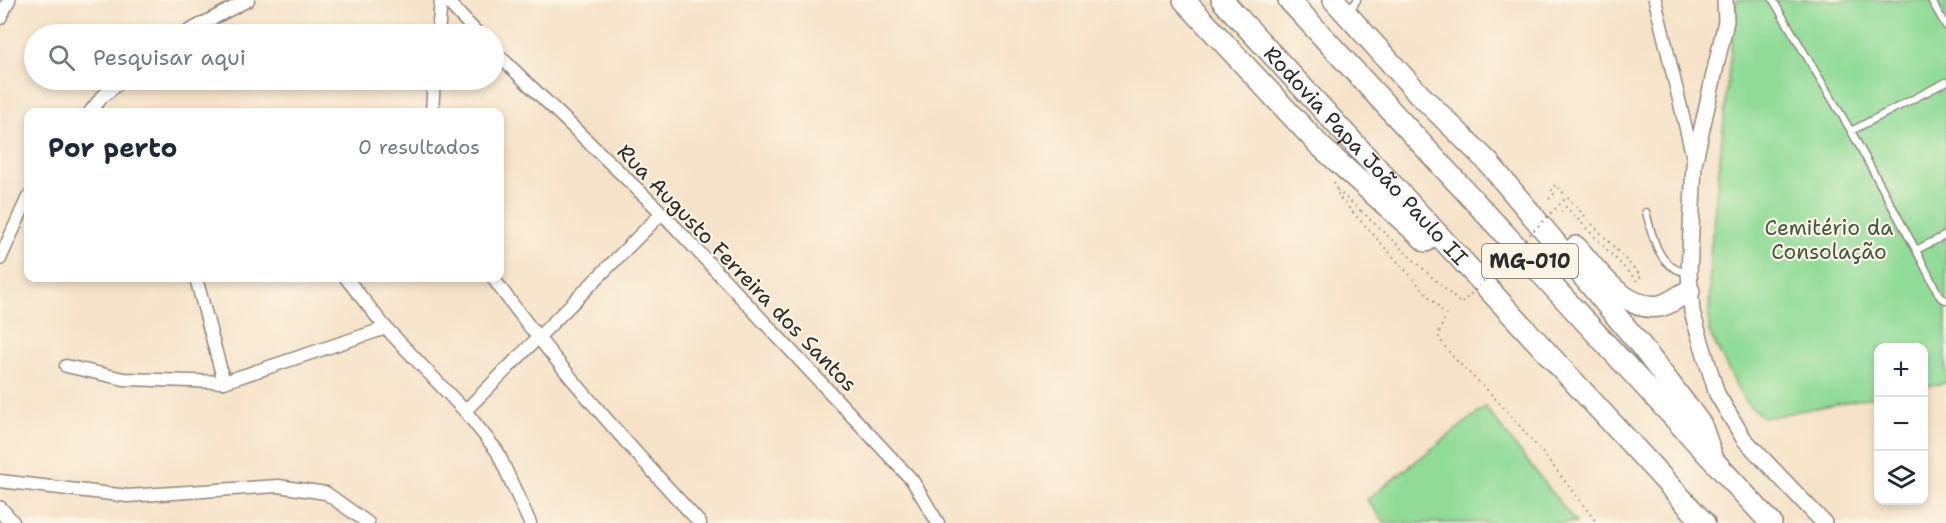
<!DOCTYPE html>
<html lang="pt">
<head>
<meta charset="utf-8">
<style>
  :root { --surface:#fff; --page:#f6f6f7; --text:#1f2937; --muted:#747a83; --line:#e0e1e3 }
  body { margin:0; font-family:"Shantell Sans",sans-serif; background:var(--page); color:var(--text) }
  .controls { position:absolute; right:18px; bottom:18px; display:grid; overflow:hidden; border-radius:12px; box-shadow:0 3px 9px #0003 }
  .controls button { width:54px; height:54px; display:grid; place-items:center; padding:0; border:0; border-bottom:2px solid var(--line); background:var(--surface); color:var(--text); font:30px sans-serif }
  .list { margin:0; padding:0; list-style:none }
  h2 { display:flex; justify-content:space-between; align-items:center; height:78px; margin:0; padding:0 24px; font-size:26px }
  h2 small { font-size:20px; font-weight:400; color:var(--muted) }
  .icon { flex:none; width:33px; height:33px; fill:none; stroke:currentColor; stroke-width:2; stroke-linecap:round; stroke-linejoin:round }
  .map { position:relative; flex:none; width:1946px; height:523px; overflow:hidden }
  .search { position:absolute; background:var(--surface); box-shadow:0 3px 9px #0003; left:24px; top:24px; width:480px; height:66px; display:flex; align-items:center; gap:15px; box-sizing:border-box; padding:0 21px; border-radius:33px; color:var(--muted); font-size:22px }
  .panel { position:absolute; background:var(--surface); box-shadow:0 3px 9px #0003; left:24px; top:108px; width:480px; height:174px; border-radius:12px }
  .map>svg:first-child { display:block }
  .green { fill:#90db97; stroke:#5e8361; stroke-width:1.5 }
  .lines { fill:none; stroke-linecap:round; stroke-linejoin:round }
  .service-casing { stroke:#90867a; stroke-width:9 }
  .minor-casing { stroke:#90867a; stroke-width:15 }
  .tertiary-casing { stroke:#90867a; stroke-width:18 }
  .motorway-casing { stroke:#90867a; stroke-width:24 }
  .path { stroke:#90867a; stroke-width:2; stroke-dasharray:1.5 4.5; stroke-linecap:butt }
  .service { stroke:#fff; stroke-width:6 }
  .minor { stroke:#fff; stroke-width:12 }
  .tertiary { stroke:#fff; stroke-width:15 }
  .motorway { stroke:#fff; stroke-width:21 }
  .path-bridge { stroke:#90867a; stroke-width:2; stroke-dasharray:1.5 4.5; stroke-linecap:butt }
  .labels { text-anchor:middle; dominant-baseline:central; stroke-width:4.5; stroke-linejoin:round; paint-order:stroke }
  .shield { fill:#fcf5e5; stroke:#6a6863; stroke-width:1.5 }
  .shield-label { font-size:20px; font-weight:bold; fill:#2b2b2b }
  .street-label { font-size:21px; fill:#2b2b2b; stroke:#fcf5e5 }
  .park-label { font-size:21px; fill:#445746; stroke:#fcf5e5 }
</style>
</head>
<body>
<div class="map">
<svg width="1946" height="523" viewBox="0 0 1946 523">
  <rect width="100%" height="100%" fill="#fcf5e5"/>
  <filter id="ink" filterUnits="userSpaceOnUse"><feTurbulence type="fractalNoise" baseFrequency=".0167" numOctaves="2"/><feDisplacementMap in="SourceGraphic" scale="12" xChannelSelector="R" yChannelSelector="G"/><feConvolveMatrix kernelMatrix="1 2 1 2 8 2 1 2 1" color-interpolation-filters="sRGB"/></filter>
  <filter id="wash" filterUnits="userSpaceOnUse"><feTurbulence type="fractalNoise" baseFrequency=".008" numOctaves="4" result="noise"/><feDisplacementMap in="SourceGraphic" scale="24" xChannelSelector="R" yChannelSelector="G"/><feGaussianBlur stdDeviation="1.35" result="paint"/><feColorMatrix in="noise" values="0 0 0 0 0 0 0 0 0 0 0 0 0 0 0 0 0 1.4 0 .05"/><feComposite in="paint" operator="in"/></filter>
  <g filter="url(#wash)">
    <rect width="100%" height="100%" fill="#f6e2c8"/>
    <!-- green -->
    <g class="green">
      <polygon points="1736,0 1946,0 1946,383 1924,387 1924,348 1878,348 1878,396 1764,418 1745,402 1709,332 1710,256"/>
      <polygon points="1485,407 1576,523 1385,523 1367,500"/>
    </g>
  </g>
  <g filter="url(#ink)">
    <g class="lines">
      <defs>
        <g id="service">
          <polyline points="1773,0 1851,131 1916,250 1946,235"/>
          <polyline points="1931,0 1946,26"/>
          <polyline points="1349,12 1357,0"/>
          <polyline points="1851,131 1946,82"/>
          <path d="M1646 212C1653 238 1658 269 1689 273"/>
          <polyline points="1916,250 1940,297 1946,300"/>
        </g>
        <g id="minor">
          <polyline points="446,0 478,34"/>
          <polyline points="1655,0 1694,162"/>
          <polyline points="0,18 9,0"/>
          <polyline points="183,34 248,0"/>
          <polyline points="438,34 441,0"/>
          <polyline points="494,51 662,213 912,480 938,523"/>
          <polyline points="90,112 102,97 123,80"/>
          <polyline points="432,112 434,80"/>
          <polyline points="0,259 28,197"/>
          <polyline points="196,278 224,382"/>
          <polyline points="346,278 386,328 465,411 497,451 530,523"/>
          <path d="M493 278C556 365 627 444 700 523"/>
          <polyline points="66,366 124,379 224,382 386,328"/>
          <polyline points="465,411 662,213"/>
          <polyline points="0,481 128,496 278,486 326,493 368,523"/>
        </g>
        <g id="tertiary">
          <polyline points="1725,0 1726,21 1694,164 1689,273 1692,312 1717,394 1744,439 1824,523"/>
          <polyline points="0,509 12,523"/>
        </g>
        <g id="motorway">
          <polyline points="1184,0 1319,145 1426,241"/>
          <path id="s1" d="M1222 0 1704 523"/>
          <polyline points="1289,0 1771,523"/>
          <polyline points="1334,0 1417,92 1487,161 1642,347 1701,425 1710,451"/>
          <path d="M1576 247C1597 270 1624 312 1660 306 1670 304 1680 295 1689 291"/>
        </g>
      </defs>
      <!-- service casing -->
      <use href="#service" class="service-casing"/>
      <!-- minor casing -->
      <use href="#minor" class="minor-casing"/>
      <!-- tertiary casing -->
      <use href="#tertiary" class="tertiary-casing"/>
      <!-- motorway casing -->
      <use href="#motorway" class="motorway-casing"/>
      <!-- path -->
      <g class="path">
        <path d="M1334 182 1339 197 1446 315 1438 335C1449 358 1471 373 1489 392 1528 433 1563 478 1597 523"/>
        <polyline points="1337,190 1361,211"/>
        <polyline points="1549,199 1555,193 1551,189 1556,185 1566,196"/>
        <polyline points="1561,212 1566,207 1637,281 1641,276 1567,197 1561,203"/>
      </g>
      <!-- service -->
      <use href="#service" class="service"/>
      <!-- minor -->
      <use href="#minor" class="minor"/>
      <!-- tertiary -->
      <use href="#tertiary" class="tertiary"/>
      <!-- motorway -->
      <use href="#motorway" class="motorway"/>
      <!-- path-bridge -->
      <polyline class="path-bridge" points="1361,211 1461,304 1561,203"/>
    </g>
  </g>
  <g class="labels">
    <!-- shield labels -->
    <rect class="shield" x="1482" y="244" width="96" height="34" rx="4.5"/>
    <g class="shield-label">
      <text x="1530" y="261">MG-010</text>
    </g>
    <!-- street labels -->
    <g class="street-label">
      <text stroke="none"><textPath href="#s1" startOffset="212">Rodovia Papa João Paulo II</textPath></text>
      <text transform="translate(737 268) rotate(46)">Rua Augusto Ferreira dos Santos</text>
    </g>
    <!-- park labels -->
    <g class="park-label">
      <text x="1829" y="228">Cemitério da<tspan x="1829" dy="24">Consolação</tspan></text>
    </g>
  </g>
</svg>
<div class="controls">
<button>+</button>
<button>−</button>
<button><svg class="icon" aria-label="layers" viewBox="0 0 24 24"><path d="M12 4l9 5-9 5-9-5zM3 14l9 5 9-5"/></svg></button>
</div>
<div class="search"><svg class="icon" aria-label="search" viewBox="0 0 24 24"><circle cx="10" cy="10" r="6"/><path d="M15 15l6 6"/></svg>Pesquisar aqui</div>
<section class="panel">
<h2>Por perto<small>0 resultados</small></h2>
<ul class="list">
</ul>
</section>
</div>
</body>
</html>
